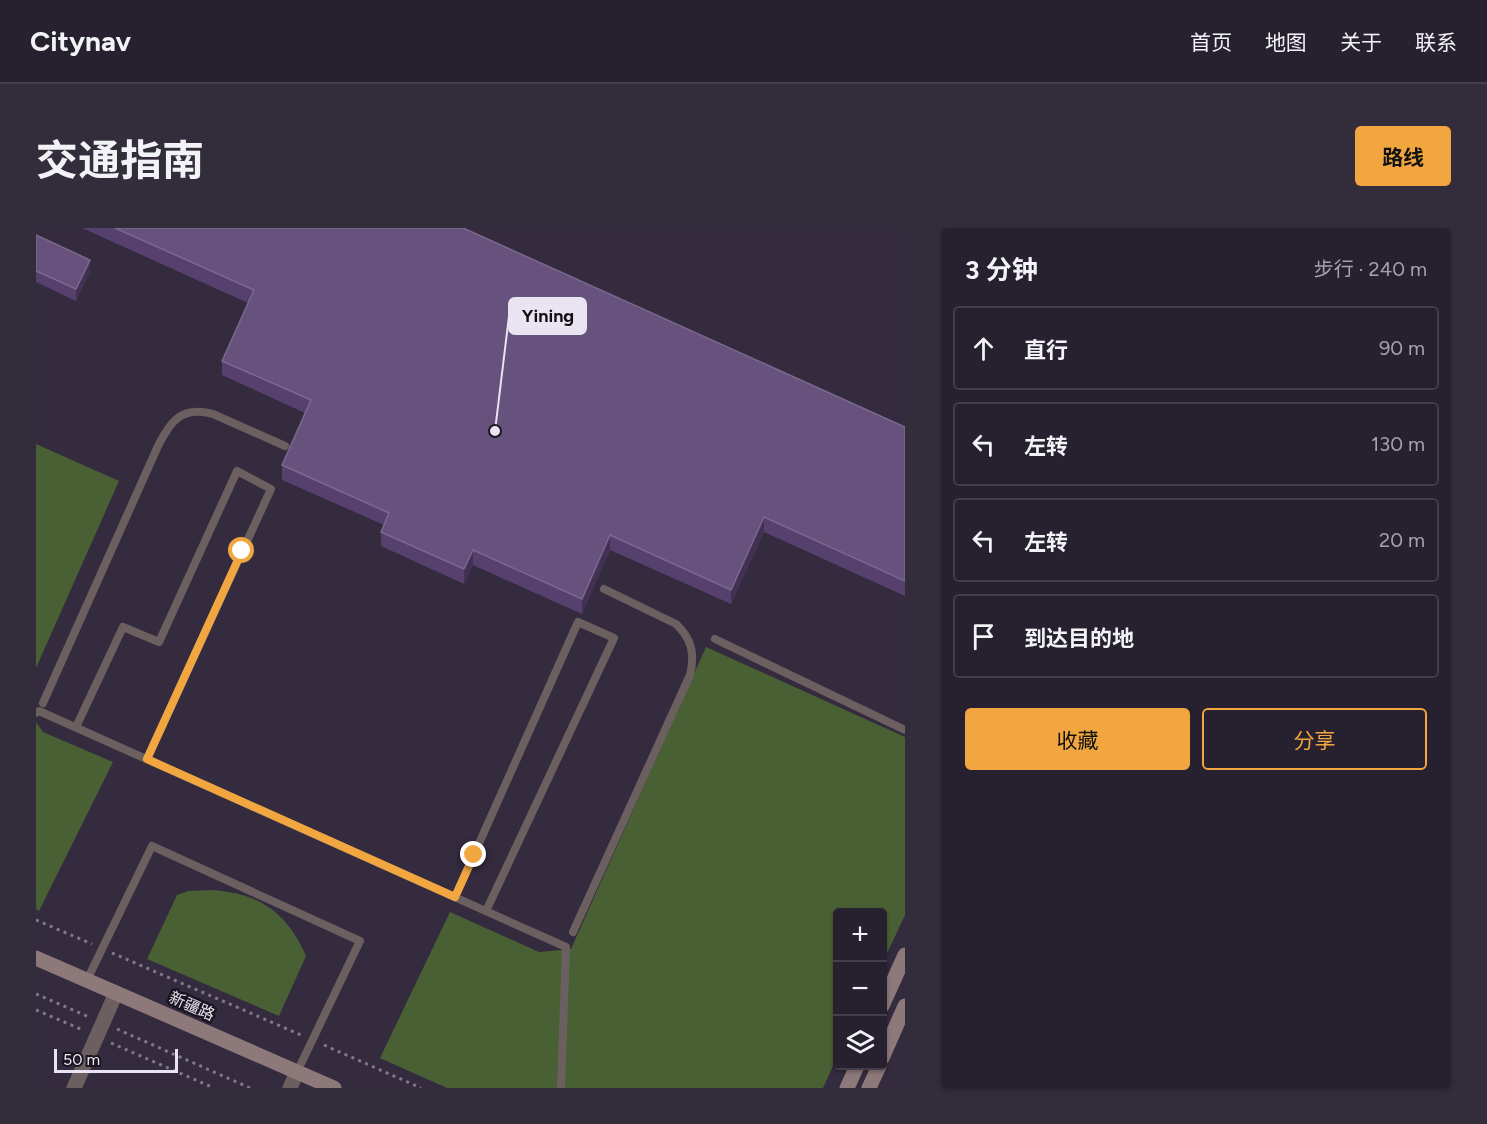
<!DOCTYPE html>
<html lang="zh">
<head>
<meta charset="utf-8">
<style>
  :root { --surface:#27202f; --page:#332d3b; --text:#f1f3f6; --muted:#a4a3aa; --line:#433e4b; --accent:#f1a640 }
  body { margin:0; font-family:Figtree,"Noto Sans SC",sans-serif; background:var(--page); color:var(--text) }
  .controls { position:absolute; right:18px; bottom:18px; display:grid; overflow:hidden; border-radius:6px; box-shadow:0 2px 4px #0004 }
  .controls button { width:54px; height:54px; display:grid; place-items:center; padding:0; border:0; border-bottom:2px solid var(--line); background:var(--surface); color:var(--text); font:30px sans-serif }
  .scale { position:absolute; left:18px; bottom:15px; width:124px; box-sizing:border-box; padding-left:6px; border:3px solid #eae4f2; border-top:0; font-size:16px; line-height:21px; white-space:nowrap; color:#eae4f2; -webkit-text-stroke:4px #1a161f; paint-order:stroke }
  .stop { position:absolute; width:18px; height:18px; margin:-14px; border:4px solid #f1a640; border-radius:50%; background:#fff }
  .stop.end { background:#f1a640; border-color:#fff; box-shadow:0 2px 6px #0008 }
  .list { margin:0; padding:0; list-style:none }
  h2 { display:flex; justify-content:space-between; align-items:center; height:78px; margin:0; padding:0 24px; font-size:26px }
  h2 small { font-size:20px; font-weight:400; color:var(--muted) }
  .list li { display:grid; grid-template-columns:39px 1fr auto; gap:18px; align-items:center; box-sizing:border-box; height:84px; margin:0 12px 12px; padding:0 12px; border:2px solid var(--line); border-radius:6px }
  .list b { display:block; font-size:22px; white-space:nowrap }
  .list em { font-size:20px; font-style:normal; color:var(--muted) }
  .actions { display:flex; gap:12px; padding:18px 24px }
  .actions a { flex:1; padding:14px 0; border:2px solid var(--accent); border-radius:6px; text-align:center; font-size:21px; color:var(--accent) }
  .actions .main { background:var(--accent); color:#111 }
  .icon { flex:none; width:33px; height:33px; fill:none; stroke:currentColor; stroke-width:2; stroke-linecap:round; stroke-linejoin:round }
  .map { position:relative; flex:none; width:869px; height:860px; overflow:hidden; border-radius:6px }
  header { display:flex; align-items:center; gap:36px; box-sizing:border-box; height:84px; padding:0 30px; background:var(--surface); border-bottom:2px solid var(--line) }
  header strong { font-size:28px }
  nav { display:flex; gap:33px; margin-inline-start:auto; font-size:21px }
  .intro { display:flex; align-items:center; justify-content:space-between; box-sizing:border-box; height:144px; padding:0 36px }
  h1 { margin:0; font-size:42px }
  .button { padding:15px 27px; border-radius:6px; background:var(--accent); color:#111; font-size:21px; font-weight:700 }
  main { display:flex; gap:36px; padding:0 36px }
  aside { flex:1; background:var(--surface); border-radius:6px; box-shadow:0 2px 4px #0004 }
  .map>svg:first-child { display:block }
  .green { fill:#486033 }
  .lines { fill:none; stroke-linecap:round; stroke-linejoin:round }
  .path { stroke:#80798a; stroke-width:3; stroke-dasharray:3 4.5; stroke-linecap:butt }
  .lane { stroke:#6c5f60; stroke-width:8 }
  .street { stroke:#6c5f60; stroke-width:15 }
  .secondary { stroke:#8e797a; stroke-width:15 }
  .wall { fill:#56406e }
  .shaded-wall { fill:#423055 }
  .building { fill:#66527c; stroke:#7b698f; stroke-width:1.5 }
  .route { stroke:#f1a640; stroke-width:8 }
  .labels { text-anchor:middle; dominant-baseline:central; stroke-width:5; stroke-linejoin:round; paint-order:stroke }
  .street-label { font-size:16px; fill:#eae4f2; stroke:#1a161f }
  .leader { fill:none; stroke:#eae4f2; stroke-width:2 }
  .callout-dot { fill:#eae4f2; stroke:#1a161f; stroke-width:2 }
  .callout { fill:#eae4f2; stroke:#eae4f2; stroke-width:2 }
  .callout-label { font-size:18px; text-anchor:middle; font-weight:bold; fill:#111 }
</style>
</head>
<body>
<header>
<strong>Citynav</strong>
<nav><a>首页</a><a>地图</a><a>关于</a><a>联系</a></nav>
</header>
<div class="intro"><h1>交通指南</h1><a class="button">路线</a></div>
<main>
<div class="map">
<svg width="869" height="860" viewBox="0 0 869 860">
  <rect width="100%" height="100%" fill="#342b3f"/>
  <!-- green -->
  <g class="green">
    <polygon points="0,216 83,253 0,440"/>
    <polygon points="670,419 869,509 869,687 847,734 846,684 802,684 801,829 787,860 411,860 344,830 414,684 503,724 535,721"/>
    <polygon points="0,494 7,504 77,534 3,683 0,681"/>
    <path d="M175 662C223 665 251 684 270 728L243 788 111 731 141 667 152 663Z"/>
  </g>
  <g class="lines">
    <!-- path -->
    <g class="path">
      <polyline points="0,692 56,716"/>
      <polyline points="76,725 265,807"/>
      <polyline points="0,766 53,789"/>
      <polyline points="0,782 47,802"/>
      <polyline points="81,801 214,860"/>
      <polyline points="75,815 178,860"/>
      <polyline points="288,817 385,860"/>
    </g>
    <!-- lane -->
    <g class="lane">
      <polyline points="679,411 869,502"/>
      <path d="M7 475 122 218C135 192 146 178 177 186L249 218"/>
      <polyline points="0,485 3,483 530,719 525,860"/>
      <polyline points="40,499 87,399 123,414 201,243 235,261 111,531"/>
      <polyline points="419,669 542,394 578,410 450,683"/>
      <path d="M537 704 654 447C659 426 656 411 640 396L568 361"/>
      <polyline points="51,752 116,618 324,713 261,844"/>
    </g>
    <!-- street -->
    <g class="street">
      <polyline points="38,860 80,765"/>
      <polyline points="254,860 261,844"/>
    </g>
    <!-- secondary -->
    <g class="secondary">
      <polyline points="0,730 298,860"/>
      <polyline points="846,778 869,727"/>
      <polyline points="846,830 869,778"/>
      <polyline points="811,860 821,838"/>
      <polyline points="833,860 843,838"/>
    </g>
  </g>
  <!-- wall -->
  <g class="wall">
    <polygon points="46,0 427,0 869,199 869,368 728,304 695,376 574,322 546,386 437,337 428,356 345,318 345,304 348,297 246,252 246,237 269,185 186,147 186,133 212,75"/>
    <polygon points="0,7 54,43 40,73 0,54"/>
  </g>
  <!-- shaded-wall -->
  <g class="shaded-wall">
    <polygon points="54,32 54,43 40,73 40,61"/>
    <polygon points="728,289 728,304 695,376 695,362"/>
    <polygon points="574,307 574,322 546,386 546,371"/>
    <polygon points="437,322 437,337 428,356 428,341"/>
  </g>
  <!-- building -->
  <g class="building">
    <polygon points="79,0 427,0 869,199 869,353 728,289 695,362 574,307 546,371 437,322 428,341 345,304 353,285 246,237 275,172 186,133 218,62"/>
    <polygon points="0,7 54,32 40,61 0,43"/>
  </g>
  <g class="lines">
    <!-- route -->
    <polyline class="route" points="206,323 111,531 419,669 438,627"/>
  </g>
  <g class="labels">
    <!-- street labels -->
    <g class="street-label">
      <text transform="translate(156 778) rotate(24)">新疆路</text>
    </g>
  </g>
  <!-- callouts -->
  <path class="leader" d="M459 203L473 88"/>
  <circle class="callout-dot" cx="459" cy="203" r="6"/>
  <rect class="callout" x="473" y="70" width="77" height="36" rx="6"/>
  <g class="callout-label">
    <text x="512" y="94">Yining</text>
  </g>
</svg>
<div class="controls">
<button>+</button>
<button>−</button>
<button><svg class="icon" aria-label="layers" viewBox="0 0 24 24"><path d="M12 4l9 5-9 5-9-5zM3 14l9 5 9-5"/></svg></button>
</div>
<div class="scale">50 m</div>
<div class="stop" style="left:206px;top:323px"></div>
<div class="stop end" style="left:438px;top:627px"></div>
</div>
<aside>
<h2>3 分钟<small>步行 · 240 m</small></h2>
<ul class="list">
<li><svg class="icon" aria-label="ahead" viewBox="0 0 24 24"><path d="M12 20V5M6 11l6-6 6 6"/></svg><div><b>直行</b></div><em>90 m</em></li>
<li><svg class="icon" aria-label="left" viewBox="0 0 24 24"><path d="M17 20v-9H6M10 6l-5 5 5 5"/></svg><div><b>左转</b></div><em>130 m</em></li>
<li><svg class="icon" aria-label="left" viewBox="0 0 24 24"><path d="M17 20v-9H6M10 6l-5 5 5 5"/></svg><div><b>左转</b></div><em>20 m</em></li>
<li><svg class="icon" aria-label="arrive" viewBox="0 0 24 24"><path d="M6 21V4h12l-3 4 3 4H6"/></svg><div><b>到达目的地</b></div></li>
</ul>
<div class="actions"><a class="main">收藏</a><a>分享</a></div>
</aside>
</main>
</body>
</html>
